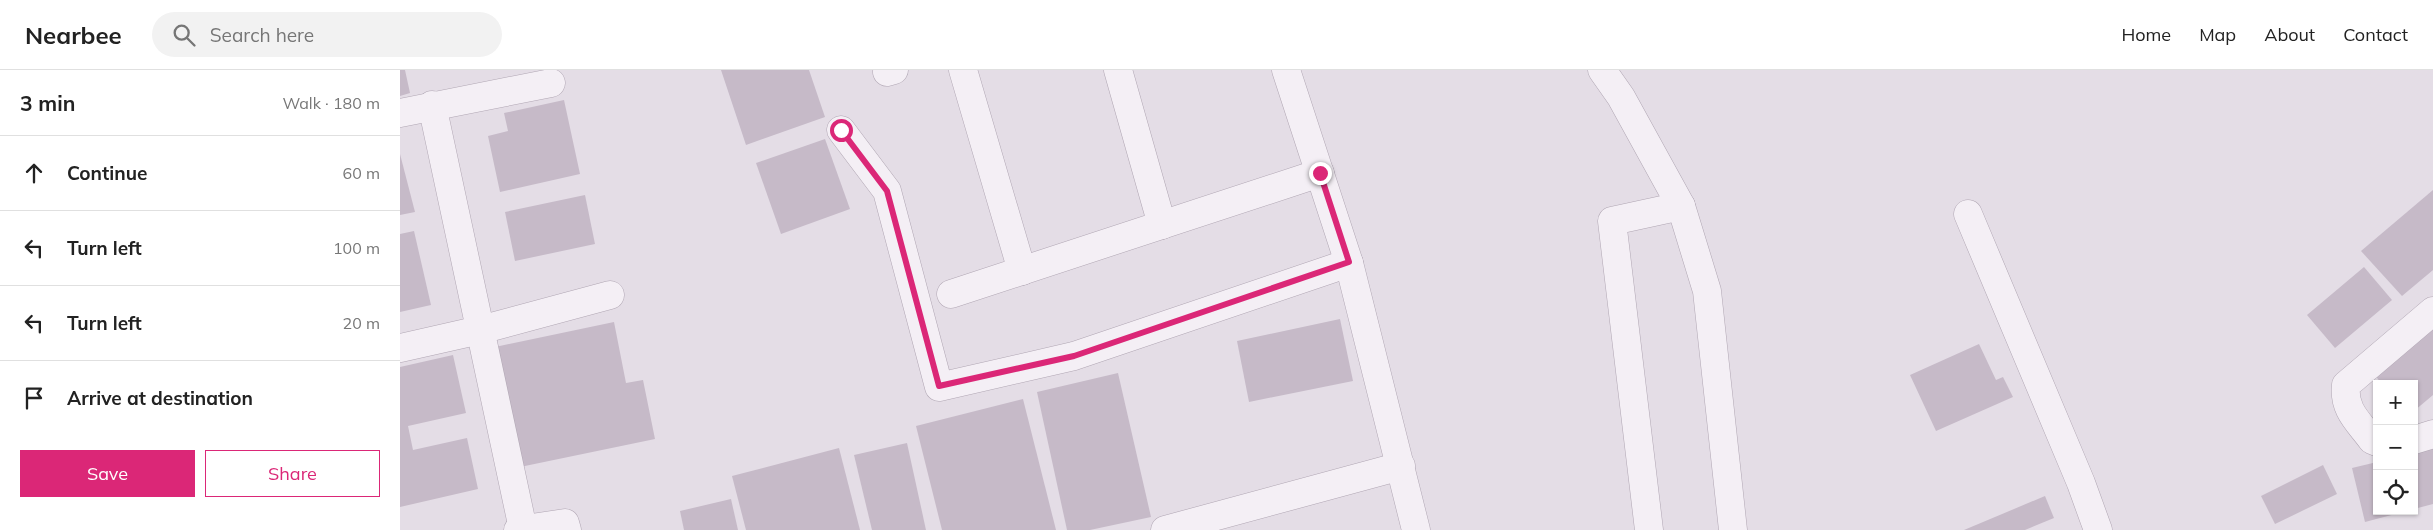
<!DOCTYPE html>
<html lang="en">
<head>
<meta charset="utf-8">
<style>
  :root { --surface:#fff; --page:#f2f2f2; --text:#222; --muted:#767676; --line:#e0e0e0; --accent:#db2777 }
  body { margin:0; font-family:Mulish,sans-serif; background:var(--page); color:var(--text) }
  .controls { position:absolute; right:15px; bottom:15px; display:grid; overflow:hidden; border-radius:0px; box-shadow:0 1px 4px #0004 }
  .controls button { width:45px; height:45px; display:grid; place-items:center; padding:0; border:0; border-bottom:1px solid var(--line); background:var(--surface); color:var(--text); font:25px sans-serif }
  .stop { position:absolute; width:15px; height:15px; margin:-11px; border:4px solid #db2777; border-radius:50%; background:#fff }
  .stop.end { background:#db2777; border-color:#fff; box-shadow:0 1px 5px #0008 }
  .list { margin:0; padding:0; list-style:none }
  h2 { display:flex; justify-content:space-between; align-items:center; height:65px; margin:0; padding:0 20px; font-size:21px }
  h2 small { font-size:16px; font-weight:400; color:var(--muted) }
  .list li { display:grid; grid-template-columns:32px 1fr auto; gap:15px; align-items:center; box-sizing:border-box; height:75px; padding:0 20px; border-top:1px solid var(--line) }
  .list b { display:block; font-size:19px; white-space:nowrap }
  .list em { font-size:16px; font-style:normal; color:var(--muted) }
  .actions { display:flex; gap:10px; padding:15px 20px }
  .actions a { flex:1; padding:11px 0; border:1px solid var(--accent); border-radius:0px; text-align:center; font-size:18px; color:var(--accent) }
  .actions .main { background:var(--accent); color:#fff }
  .icon { flex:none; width:28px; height:28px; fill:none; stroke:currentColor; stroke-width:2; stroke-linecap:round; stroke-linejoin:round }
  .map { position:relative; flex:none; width:2033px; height:460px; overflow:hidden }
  header { display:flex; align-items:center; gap:30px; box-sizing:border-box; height:70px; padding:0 25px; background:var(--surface); border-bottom:1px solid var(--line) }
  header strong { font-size:24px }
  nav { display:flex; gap:28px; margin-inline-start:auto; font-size:18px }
  .search { width:350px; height:45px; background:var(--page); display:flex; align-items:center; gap:12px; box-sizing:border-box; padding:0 18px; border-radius:28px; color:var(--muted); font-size:19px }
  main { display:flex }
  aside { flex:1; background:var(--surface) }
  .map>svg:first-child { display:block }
  .building { fill:#c6bac8 }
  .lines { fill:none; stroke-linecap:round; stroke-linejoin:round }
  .minor-casing { stroke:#b0a6b3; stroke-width:29 }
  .minor { stroke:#f4eff5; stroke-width:28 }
  .route { stroke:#db2777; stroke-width:6 }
</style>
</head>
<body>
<header>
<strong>Nearbee</strong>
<div class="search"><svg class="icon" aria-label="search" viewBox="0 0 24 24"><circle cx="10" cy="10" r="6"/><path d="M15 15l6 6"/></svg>Search here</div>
<nav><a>Home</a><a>Map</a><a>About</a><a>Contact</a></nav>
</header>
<main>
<aside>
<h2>3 min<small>Walk · 180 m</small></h2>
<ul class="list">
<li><svg class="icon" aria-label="ahead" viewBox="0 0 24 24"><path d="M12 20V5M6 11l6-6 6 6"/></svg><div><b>Continue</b></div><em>60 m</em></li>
<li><svg class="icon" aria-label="left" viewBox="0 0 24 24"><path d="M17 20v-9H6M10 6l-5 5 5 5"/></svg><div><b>Turn left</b></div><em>100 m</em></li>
<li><svg class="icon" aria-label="left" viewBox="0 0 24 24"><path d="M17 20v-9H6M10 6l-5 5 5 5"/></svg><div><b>Turn left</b></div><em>20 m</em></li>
<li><svg class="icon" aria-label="arrive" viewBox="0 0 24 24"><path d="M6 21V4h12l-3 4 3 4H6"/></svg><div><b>Arrive at destination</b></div></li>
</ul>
<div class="actions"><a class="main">Save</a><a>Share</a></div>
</aside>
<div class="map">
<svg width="2033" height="460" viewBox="0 0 2033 460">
  <rect width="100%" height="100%" fill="#e4dde6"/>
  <!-- building -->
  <g class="building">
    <polygon points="0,0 5,0 10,23 0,26"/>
    <polygon points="321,0 409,0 425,47 346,75"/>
    <polygon points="164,30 180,104 100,122 88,66 108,61 104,43"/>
    <polygon points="425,69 450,139 381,164 356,93"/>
    <polygon points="0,84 15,142 0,145"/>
    <polygon points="2033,120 2033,200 2002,226 1961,181"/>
    <polygon points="185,125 195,174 115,191 105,142"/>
    <polygon points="14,161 31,235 0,242 0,164"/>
    <polygon points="1964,197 1992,230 1935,278 1907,245"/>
    <polygon points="940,249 953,311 849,332 837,271"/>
    <polygon points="214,252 226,313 243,310 255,369 120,397 95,277"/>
    <polygon points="2033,252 2033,325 2014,341 2014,314 1982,314 1973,303"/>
    <polygon points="1579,274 1596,310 1603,307 1613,327 1536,361 1510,305"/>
    <polygon points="53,285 66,343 8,356 13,380 67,368 78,419 0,437 0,297"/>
    <polygon points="718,303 751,447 690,460 667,460 637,322"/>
    <polygon points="623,329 656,460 542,460 516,356"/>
    <polygon points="507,373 526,460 472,460 454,385"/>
    <polygon points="439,378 460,460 346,460 332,406"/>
    <polygon points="2033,378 2033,434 2014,439 2014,382"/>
    <polygon points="1977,392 1977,441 2003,442 1965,452 1952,398"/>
    <polygon points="1923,395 1937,424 1875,454 1861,426"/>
    <polygon points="1645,426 1654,448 1625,460 1564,460"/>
    <polygon points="331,429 338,460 284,460 280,441"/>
  </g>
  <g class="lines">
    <defs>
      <g id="minor">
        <polyline points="563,0 622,201"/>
        <polyline points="718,0 762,155"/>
        <polyline points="886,0 949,193"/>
        <polyline points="1202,0 1221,27 1281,136 1307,221 1333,460"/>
        <polyline points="487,2 494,0"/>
        <polyline points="32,35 123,459"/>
        <polyline points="0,43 151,13"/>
        <polyline points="441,60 487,121 539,317 674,286 949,193 1016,460"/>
        <polyline points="1568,144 1681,413 1698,460"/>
        <polyline points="551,224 920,103"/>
        <polyline points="0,278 80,260 210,225"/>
        <polyline points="2014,370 2033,364"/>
        <path d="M1977 372 1972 370C1959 352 1943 340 1946 315L2033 241"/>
        <polyline points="118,460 165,453 167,460"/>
        <polyline points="765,460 1001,396"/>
        <polyline points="1249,460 1212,151 1281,136"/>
      </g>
    </defs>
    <!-- minor casing -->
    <use href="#minor" class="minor-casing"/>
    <!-- minor -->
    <use href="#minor" class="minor"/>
  </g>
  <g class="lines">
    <!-- route -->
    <polyline class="route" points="441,60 487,121 539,316 674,286 949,192 920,103"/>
  </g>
</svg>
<div class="controls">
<button>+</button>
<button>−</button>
<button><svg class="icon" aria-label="locate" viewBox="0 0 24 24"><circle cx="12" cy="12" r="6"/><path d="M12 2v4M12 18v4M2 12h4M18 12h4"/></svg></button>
</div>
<div class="stop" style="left:441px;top:60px"></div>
<div class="stop end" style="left:920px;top:103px"></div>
</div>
</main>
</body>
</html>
